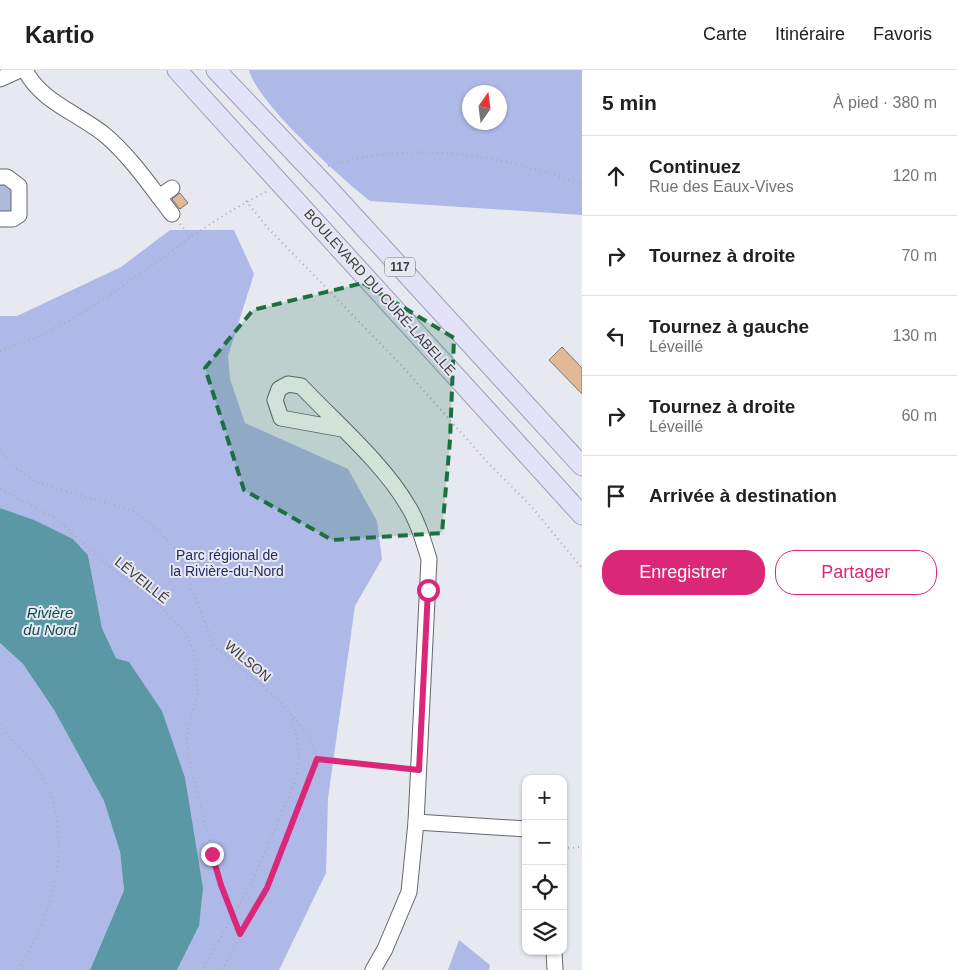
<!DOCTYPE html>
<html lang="fr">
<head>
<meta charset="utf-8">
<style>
  :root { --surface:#fff; --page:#f2f2f2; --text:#202124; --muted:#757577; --line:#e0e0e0; --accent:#db2777 }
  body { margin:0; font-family:Helvetica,sans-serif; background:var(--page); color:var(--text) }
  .controls { position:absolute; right:15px; bottom:15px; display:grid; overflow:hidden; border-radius:10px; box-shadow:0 1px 4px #0004 }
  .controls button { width:45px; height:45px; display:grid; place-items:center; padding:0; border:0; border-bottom:1px solid var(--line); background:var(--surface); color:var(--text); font:25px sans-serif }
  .compass { position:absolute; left:462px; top:15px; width:45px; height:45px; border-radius:50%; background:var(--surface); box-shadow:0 1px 4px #0004; rotate:14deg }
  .stop { position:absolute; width:15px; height:15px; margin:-11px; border:4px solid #db2777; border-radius:50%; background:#fff }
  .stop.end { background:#db2777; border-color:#fff; box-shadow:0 1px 5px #0008 }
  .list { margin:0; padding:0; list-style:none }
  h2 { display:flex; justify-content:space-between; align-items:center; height:65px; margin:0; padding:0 20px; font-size:21px }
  h2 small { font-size:16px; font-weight:400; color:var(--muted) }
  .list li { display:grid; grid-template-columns:32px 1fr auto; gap:15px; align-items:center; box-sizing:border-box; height:80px; padding:0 20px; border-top:1px solid var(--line) }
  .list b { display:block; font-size:19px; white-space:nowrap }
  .list p { margin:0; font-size:16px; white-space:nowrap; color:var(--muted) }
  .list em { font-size:16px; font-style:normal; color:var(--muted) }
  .actions { display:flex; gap:10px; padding:15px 20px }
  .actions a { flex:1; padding:11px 0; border:1px solid var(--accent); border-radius:20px; text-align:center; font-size:18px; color:var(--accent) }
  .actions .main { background:var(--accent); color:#fff }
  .icon { flex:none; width:28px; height:28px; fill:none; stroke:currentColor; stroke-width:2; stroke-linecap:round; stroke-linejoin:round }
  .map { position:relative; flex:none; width:582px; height:900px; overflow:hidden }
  header { display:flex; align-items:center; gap:30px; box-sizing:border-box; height:70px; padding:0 25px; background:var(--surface); border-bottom:1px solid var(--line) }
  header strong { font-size:24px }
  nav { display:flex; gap:28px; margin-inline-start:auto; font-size:18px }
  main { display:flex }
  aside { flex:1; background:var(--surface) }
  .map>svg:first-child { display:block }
  .green { fill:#afb9de }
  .forest { fill:#aeb9e7; fill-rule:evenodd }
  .water { fill:#5b98a6 }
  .building { fill:#e2b996; stroke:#7c7670 }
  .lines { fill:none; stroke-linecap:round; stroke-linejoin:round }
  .minor-casing { stroke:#65676e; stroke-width:17 }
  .major-casing { stroke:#9c9cb4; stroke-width:21 }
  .path { stroke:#aaabb2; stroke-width:2; stroke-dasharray:1 4; stroke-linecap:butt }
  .minor { stroke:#fff; stroke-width:15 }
  .major { stroke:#e3e3f8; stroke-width:19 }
  .route { stroke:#db2777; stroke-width:6 }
  .marked { fill:#1b6f40; fill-opacity:0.2; stroke:#1b6f40; stroke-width:4; stroke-dasharray:10 6; stroke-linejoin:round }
  .labels { text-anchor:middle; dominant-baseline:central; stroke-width:4; stroke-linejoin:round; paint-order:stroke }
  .shield { fill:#e7e9f1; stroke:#6f6f74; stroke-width:1 }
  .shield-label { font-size:12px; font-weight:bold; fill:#3b3b3f }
  .street-label { font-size:14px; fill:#3b3b3f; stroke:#e7e9f1 }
  .park-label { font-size:14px; fill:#232a61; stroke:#e7e9f1 }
  .water-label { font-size:15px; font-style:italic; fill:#144a55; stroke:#e7e9f1 }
</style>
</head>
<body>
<header>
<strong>Kartio</strong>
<nav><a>Carte</a><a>Itinéraire</a><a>Favoris</a></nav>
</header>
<main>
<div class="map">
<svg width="582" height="900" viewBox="0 0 582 900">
  <rect width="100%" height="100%" fill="#e7e9f1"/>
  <!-- green -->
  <polygon class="green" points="0,112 11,112 17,140 0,145"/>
  <!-- forest -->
  <g class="forest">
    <path d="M249 0H582V145L370 131C342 109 257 33 249 0ZM470 22H500V52H470Z"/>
    <polygon points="170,160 234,160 254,204 228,286 230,309 245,353 348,399 377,451 382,489 355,536 328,728 326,803 279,900 177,900 199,856 124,590 116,588 102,558 88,485 73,469 37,452 0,438 0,246 17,246 121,197"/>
    <polygon points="0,573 23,594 54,640 104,731 120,782 124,820 90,900 0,900"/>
    <polygon points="459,870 490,895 489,900 448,900"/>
  </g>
  <!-- water -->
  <polygon class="water" points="0,438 34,450 73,469 88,485 102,558 116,588 129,592 162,641 185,708 203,818 199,856 177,900 90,900 124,820 120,782 104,731 54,640 23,594 0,573"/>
  <!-- building -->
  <g class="building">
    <polygon points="180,123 188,133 180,139 172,129"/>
    <polygon points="562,277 582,298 582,324 549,290"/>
  </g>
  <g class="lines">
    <defs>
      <g id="minor">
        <path d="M25 0C41 32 78 43 105 65 131 87 151 117 172 144"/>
        <polyline points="0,9 20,0"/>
        <polyline points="0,107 7,107 19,116 19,145 13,149 0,149"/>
        <polyline points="159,127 172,118"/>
        <path d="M342 359 281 348 275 330 279 319 288 314 301 316C335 352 384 394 408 436 418 452 423 470 429 489L416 752 409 822 385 879 373 900"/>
        <polyline points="416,752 526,759"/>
        <polyline points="554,881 555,900"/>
      </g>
      <g id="major">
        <polyline points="177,0 582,445"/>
        <polyline points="216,0 327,117 582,396"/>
      </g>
    </defs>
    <!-- minor casing -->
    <use href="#minor" class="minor-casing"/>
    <!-- major casing -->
    <use href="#major" class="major-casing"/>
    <!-- path -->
    <g class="path">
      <path d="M328 96C413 70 500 83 582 115"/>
      <polyline points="246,131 267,157 402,296 488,393 531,436 582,498"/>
      <polyline points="180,154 191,167"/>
      <path d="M0 281C102 249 174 166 268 121"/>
      <polyline points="0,380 15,398 36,412 133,441 157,459 178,482 214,576 277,628 291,644 299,680 297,707 253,810 202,900"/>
      <polyline points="0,419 57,449 102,491 157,533 185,562 194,582 198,623 186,666 189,690 221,815 240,864"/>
      <path d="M0 654C12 672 29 685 41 704 76 765 54 845 18 900"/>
      <polyline points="317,689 406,699"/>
      <polyline points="563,778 582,777"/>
      <polyline points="222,900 267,818 317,689 312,670 292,645"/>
    </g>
    <!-- minor -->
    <use href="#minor" class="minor"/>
    <!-- major -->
    <use href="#major" class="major"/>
  </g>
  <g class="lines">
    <!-- route -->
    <polyline class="route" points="212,784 221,815 240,864 267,818 317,689 419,700 428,520"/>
  </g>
  <!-- marked area -->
  <path class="marked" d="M363 213 454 268 450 370 442 463 332 470 244 420 205 298 253 240Z"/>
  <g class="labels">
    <!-- shield labels -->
    <rect class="shield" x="385" y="187.5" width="30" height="19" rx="4"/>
    <g class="shield-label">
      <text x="400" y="197">117</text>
    </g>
    <!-- street labels -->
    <g class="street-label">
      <text transform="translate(380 222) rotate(48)">BOULEVARD DU CURÉ-LABELLE</text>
      <text transform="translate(142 510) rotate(39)">LÉVEILLÉ</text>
      <text transform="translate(248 591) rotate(40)">WILSON</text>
    </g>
    <!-- park labels -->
    <g class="park-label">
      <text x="227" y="485">Parc régional de<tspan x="227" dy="16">la Rivière-du-Nord</tspan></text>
    </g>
    <!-- water labels -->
    <g class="water-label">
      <text x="50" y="542">Rivière<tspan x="50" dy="17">du Nord</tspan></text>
    </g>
  </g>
</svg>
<div class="controls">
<button>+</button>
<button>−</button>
<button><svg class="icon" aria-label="locate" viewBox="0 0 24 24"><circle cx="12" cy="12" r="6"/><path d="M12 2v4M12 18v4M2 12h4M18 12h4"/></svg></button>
<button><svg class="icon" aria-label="layers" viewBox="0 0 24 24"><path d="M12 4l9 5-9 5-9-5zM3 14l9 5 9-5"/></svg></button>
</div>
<svg class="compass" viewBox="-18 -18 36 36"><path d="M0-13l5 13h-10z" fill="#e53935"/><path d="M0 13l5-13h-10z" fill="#757577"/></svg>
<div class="stop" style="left:428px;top:520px"></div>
<div class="stop end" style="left:212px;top:784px"></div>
</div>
<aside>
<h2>5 min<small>À pied · 380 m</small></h2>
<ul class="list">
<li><svg class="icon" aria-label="ahead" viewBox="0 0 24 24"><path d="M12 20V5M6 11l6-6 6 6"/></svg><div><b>Continuez</b><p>Rue des Eaux-Vives</p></div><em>120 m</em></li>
<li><svg class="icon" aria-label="right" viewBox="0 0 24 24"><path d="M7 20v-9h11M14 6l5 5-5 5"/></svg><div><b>Tournez à droite</b></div><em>70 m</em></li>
<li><svg class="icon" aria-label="left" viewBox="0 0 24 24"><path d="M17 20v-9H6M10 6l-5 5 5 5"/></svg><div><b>Tournez à gauche</b><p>Léveillé</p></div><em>130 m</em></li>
<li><svg class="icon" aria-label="right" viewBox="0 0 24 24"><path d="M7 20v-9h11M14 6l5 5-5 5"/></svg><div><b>Tournez à droite</b><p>Léveillé</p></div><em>60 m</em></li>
<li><svg class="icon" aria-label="arrive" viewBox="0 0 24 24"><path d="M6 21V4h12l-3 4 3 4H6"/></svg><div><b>Arrivée à destination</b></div></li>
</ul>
<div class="actions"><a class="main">Enregistrer</a><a>Partager</a></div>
</aside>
</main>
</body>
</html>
